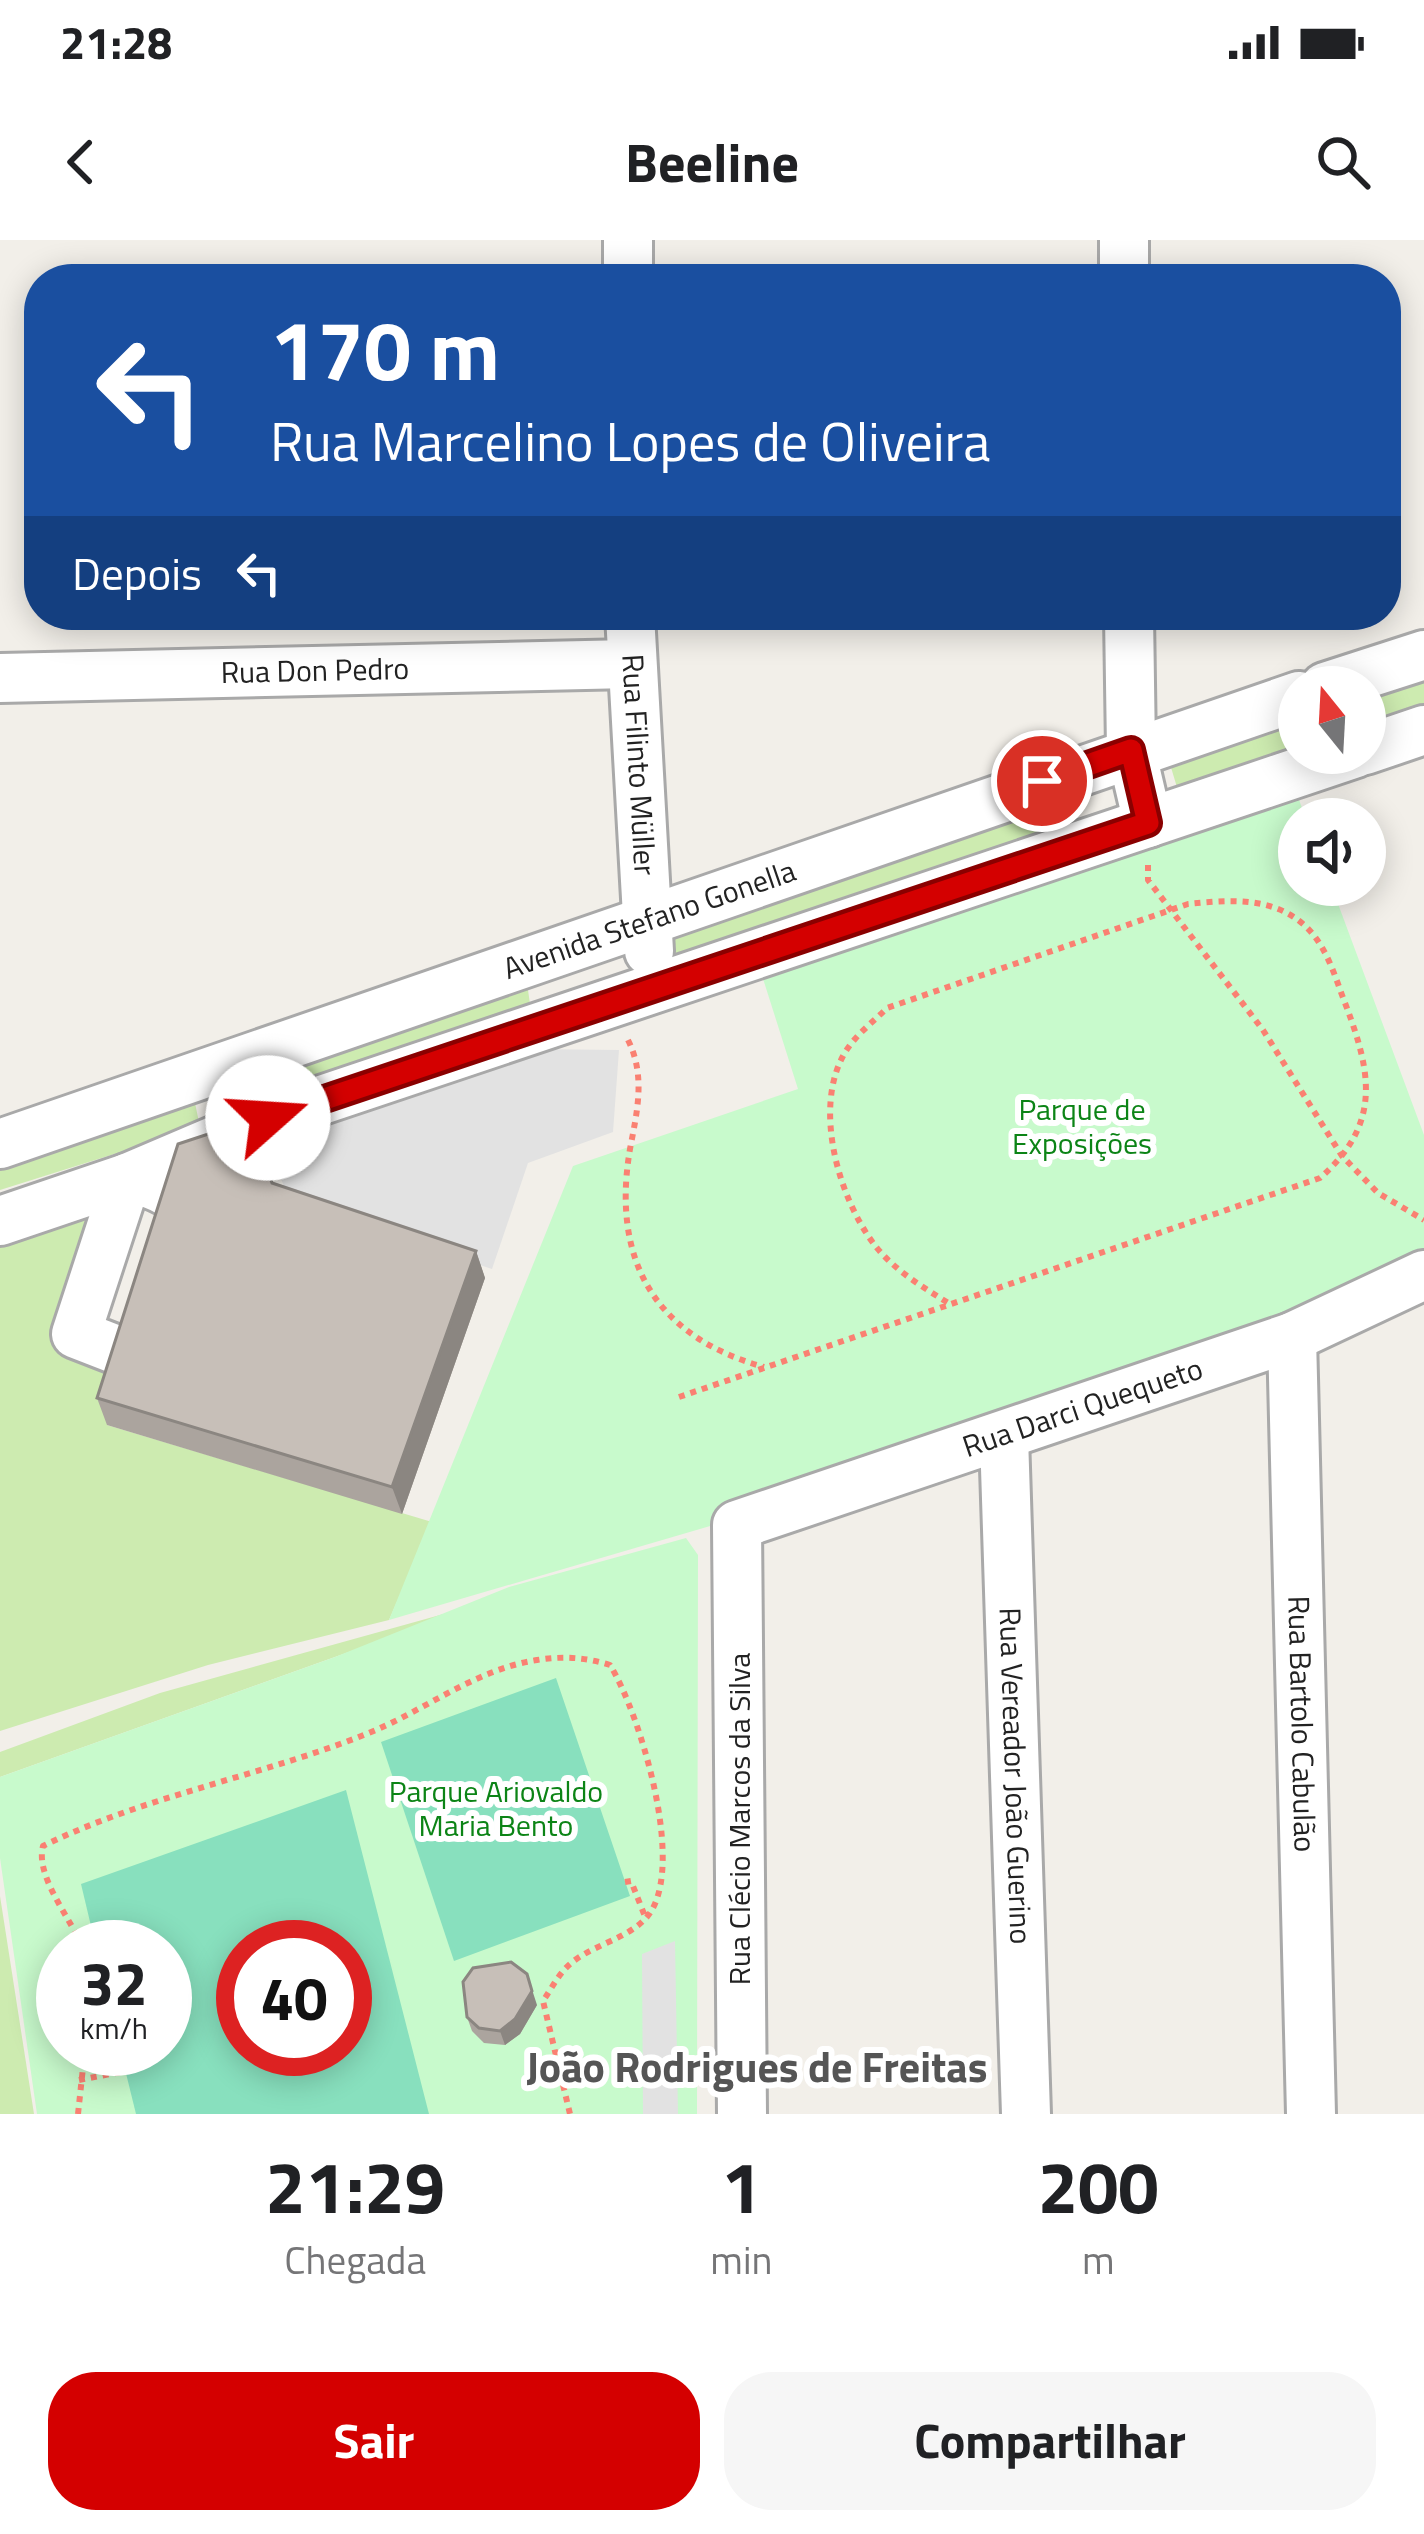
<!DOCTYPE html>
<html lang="pt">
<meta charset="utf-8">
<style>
body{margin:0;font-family:"Titillium Web",sans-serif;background:#f6f6f6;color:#202124;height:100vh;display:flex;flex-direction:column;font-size:45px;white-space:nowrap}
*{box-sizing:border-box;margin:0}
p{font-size:39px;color:#757577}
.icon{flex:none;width:66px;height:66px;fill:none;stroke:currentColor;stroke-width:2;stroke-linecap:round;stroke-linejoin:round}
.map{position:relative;height:1874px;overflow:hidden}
.panel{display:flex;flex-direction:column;background:#fff;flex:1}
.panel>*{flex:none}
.guide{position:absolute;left:24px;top:24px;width:1377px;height:366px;border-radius:48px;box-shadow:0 6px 30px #0003;background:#1a4fa0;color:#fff;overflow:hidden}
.needle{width:78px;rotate:342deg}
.fabs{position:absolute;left:1278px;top:426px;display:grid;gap:24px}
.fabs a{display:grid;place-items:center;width:108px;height:108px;border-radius:50%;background:#fff;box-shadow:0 6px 30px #0003;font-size:60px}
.speed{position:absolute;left:36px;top:1680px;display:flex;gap:24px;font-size:60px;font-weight:700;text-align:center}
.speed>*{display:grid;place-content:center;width:156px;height:156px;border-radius:50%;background:#fff;box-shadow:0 6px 30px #0003;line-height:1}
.speed small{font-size:30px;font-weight:400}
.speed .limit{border:18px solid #d22;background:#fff;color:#111}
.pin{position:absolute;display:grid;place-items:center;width:102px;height:102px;color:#fff;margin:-51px;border:6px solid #fff;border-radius:50%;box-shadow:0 3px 12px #0007}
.me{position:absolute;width:132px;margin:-66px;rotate:71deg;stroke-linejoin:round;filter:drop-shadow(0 0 9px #0008)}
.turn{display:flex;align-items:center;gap:42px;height:252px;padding:0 48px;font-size:54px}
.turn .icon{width:156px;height:156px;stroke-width:2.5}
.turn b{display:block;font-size:84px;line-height:102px}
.then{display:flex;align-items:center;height:114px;padding:0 48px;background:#0003;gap:24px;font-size:45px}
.eta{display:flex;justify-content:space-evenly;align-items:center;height:204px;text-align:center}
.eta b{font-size:72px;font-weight:700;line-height:84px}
.button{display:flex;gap:24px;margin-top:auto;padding:24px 48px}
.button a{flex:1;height:138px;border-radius:48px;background:#d40000;color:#fff;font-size:48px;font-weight:700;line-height:138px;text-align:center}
.button a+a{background:#f6f6f6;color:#202124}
.status{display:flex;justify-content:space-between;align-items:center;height:84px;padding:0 60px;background:#fff;direction:ltr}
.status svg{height:33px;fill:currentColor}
header{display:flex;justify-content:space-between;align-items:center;height:156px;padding:0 48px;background:#fff;font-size:54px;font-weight:700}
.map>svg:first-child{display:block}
</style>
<div class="status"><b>21:28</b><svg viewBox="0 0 49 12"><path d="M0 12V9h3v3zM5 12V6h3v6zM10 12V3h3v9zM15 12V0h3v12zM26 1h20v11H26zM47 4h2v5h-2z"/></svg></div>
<header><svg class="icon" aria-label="back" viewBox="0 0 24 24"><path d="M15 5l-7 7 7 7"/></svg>Beeline<svg class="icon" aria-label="search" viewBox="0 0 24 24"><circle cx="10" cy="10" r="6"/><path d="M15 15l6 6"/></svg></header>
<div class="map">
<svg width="1424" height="1874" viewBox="0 0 1424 1874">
<rect width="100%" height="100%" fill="#f2efe9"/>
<path fill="#cdebb0" d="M 1424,437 L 1424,473 L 1365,492 L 1365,458 Z
M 1299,480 L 1299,513 L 1179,554 L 1170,524 Z
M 1067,556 L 1075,585 L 676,723 L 667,695 Z
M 527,743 L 530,764 L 246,862 L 237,840 Z
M 195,863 L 200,887 L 0,950 L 0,925 Z
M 124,947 L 76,1093 L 130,1115 L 107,1185 L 432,1282 L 389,1380 L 208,1425 L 0,1491 L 0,994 Z
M 494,1360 L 0,1537 L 0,1512 L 160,1453 Z
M 0,1656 L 34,1874 L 0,1874 Z"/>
<path fill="#c8facc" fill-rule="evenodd" d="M 1293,543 L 1306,579 L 1299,579 L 1299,645 L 1331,645 L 1424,895 L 1424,1031 L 922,1224 L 389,1380 L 573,926 L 798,849 L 759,726 Z
M 686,1298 L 698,1315 L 697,1874 L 37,1874 L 0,1618 L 0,1537 L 335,1417 L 509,1347 ZM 63,1707 L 165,1707 L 165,1809 L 63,1809 ZM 243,1707 L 345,1707 L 345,1809 L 243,1809 Z"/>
<path fill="#88e0be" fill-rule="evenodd" d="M 556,1438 L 630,1656 L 454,1721 L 381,1502 Z
M 346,1550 L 429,1874 L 136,1874 L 120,1809 L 165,1809 L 165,1707 L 96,1707 L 81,1644 ZM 243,1707 L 345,1707 L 345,1809 L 243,1809 Z"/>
<path fill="#e2e2e2" d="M 530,809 L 619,810 L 613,892 L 528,923 L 492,1029 L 290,962 L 266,900 Z
M 675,1701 L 678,1874 L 643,1874 L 642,1714 Z"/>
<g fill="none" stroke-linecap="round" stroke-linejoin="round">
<defs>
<g id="minor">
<path d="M 628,0 L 628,39"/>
<path d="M 1124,0 L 1124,39"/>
<path id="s1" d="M 630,375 L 649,711"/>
<path d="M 1129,375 L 1131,510 L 1148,583"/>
<path id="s2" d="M 0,438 L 630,424"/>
<path d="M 1325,447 L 1424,415"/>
<path d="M 1365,510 L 1424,490"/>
<path id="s3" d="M 0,904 L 1299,456"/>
<path d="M 127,938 C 174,946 187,965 211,1004 L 184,1089 L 130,1115 L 76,1094 Z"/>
<path d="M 0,981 L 127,938 L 268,878 L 1356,513"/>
<path id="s4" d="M 1292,1097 L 1311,1874"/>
<path id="s5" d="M 1004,1197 L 1026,1874"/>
<path id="s6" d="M 742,1874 L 737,1285 L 1292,1097 L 1424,1035"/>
</g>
</defs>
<use href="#minor" stroke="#a9a9a9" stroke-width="54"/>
<path stroke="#fa8072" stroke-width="6" stroke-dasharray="6 6" stroke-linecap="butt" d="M 1148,625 L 1148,640 L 1263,790 L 1342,916 L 1378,953 L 1424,980
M 628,800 C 646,836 637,872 630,909 C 611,1020 655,1097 764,1127
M 679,1157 L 1320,938 C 1385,881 1370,828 1342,755 C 1333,730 1324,702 1303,684 C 1271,656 1227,660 1188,664 L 887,768 C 872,783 853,797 843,816 C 813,872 840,962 877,1008 C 897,1032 924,1048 950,1064
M 625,1642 L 631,1641 L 646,1679
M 82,1707 C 71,1678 35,1637 43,1606 C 149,1554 268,1535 376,1490 C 429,1467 478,1429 537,1420 C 562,1416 585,1417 610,1425 C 640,1473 691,1638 643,1681 C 621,1702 584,1707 564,1730 C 556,1739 550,1751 543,1761 L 570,1874
M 79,1840 L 126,1831
M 78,1874 L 85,1809"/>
<use href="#minor" stroke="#fff" stroke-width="48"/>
</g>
<path fill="#aba49e" d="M 273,944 L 476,1011 L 485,1038 L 402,1274 L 107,1185 L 97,1158 Z
M 537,1765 L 520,1794 L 505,1805 L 484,1803 L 472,1791 L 467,1777 Z"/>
<path fill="#8b8681" d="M 476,1011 L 485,1038 L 402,1274 L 392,1247 Z
M 527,1734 L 537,1765 L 520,1794 L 505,1805 L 500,1791 Z"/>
<path fill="#c7bfb8" stroke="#8b8681" stroke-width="3" d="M 251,880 L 272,943 L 476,1011 L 392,1247 L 97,1158 L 178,904 Z
M 511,1722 L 527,1734 L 532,1751 L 515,1779 L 500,1791 L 479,1788 L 467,1777 L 463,1742 L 473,1728 Z"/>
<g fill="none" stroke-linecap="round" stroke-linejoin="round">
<defs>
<path id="route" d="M 268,878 L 1148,583 L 1131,510 L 1042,541"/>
</defs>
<use href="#route" stroke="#8a0000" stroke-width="30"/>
<use href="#route" stroke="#d40000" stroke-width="21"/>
</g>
<g text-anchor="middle" stroke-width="12" stroke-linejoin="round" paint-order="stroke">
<g font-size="30" fill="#222" stroke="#fff">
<text dy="10" stroke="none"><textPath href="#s2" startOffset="315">Rua Don Pedro</textPath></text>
<text dy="10" stroke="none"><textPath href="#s1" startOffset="150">Rua Filinto Müller</textPath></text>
<text dy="10" stroke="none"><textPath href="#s3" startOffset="687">Avenida Stefano Gonella</textPath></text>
<text dy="10" stroke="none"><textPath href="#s6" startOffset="954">Rua Darci Quequeto</textPath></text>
<text dy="10" stroke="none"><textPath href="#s4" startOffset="387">Rua Bartolo Cabulão</textPath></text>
<text dy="10" stroke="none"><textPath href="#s5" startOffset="339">Rua Vereador João Guerino</textPath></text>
<text transform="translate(740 1579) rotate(-90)" y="10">Rua Clécio Marcos da Silva</text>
</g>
<g font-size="30" fill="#0c8416" stroke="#fff">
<text x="1082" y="880">Parque de<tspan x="1082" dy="34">Exposições</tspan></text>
<text x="496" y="1562">Parque Ariovaldo<tspan x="496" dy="34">Maria Bento</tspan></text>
</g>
<g font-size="42" font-weight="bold" fill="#555" stroke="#fff">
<text x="757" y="1842">João Rodrigues de Freitas</text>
</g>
</g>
</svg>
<div class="fabs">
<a><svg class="needle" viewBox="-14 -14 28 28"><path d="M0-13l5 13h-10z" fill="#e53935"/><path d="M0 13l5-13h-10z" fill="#757577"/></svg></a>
<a><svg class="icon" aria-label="sound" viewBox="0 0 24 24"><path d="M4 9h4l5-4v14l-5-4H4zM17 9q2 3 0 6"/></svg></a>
</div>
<div class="speed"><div>32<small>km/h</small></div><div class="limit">40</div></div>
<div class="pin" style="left:1042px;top:541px;background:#d93025"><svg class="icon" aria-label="arrive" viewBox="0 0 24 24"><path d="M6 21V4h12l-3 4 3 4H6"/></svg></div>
<svg class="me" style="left:268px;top:878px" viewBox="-20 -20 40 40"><circle r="19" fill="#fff"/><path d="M0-13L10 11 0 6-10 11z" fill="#d40000"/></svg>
<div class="guide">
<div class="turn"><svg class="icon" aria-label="left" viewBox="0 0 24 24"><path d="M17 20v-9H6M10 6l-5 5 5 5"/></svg><div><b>170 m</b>Rua Marcelino Lopes de Oliveira</div></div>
<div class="then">Depois<svg class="icon" aria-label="left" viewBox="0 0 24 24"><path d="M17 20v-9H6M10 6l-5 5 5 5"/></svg></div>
</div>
</div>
<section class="panel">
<div class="eta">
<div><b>21:29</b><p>Chegada</p></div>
<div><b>1</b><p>min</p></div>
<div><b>200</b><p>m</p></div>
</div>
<div class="button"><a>Sair</a><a>Compartilhar</a></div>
</section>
